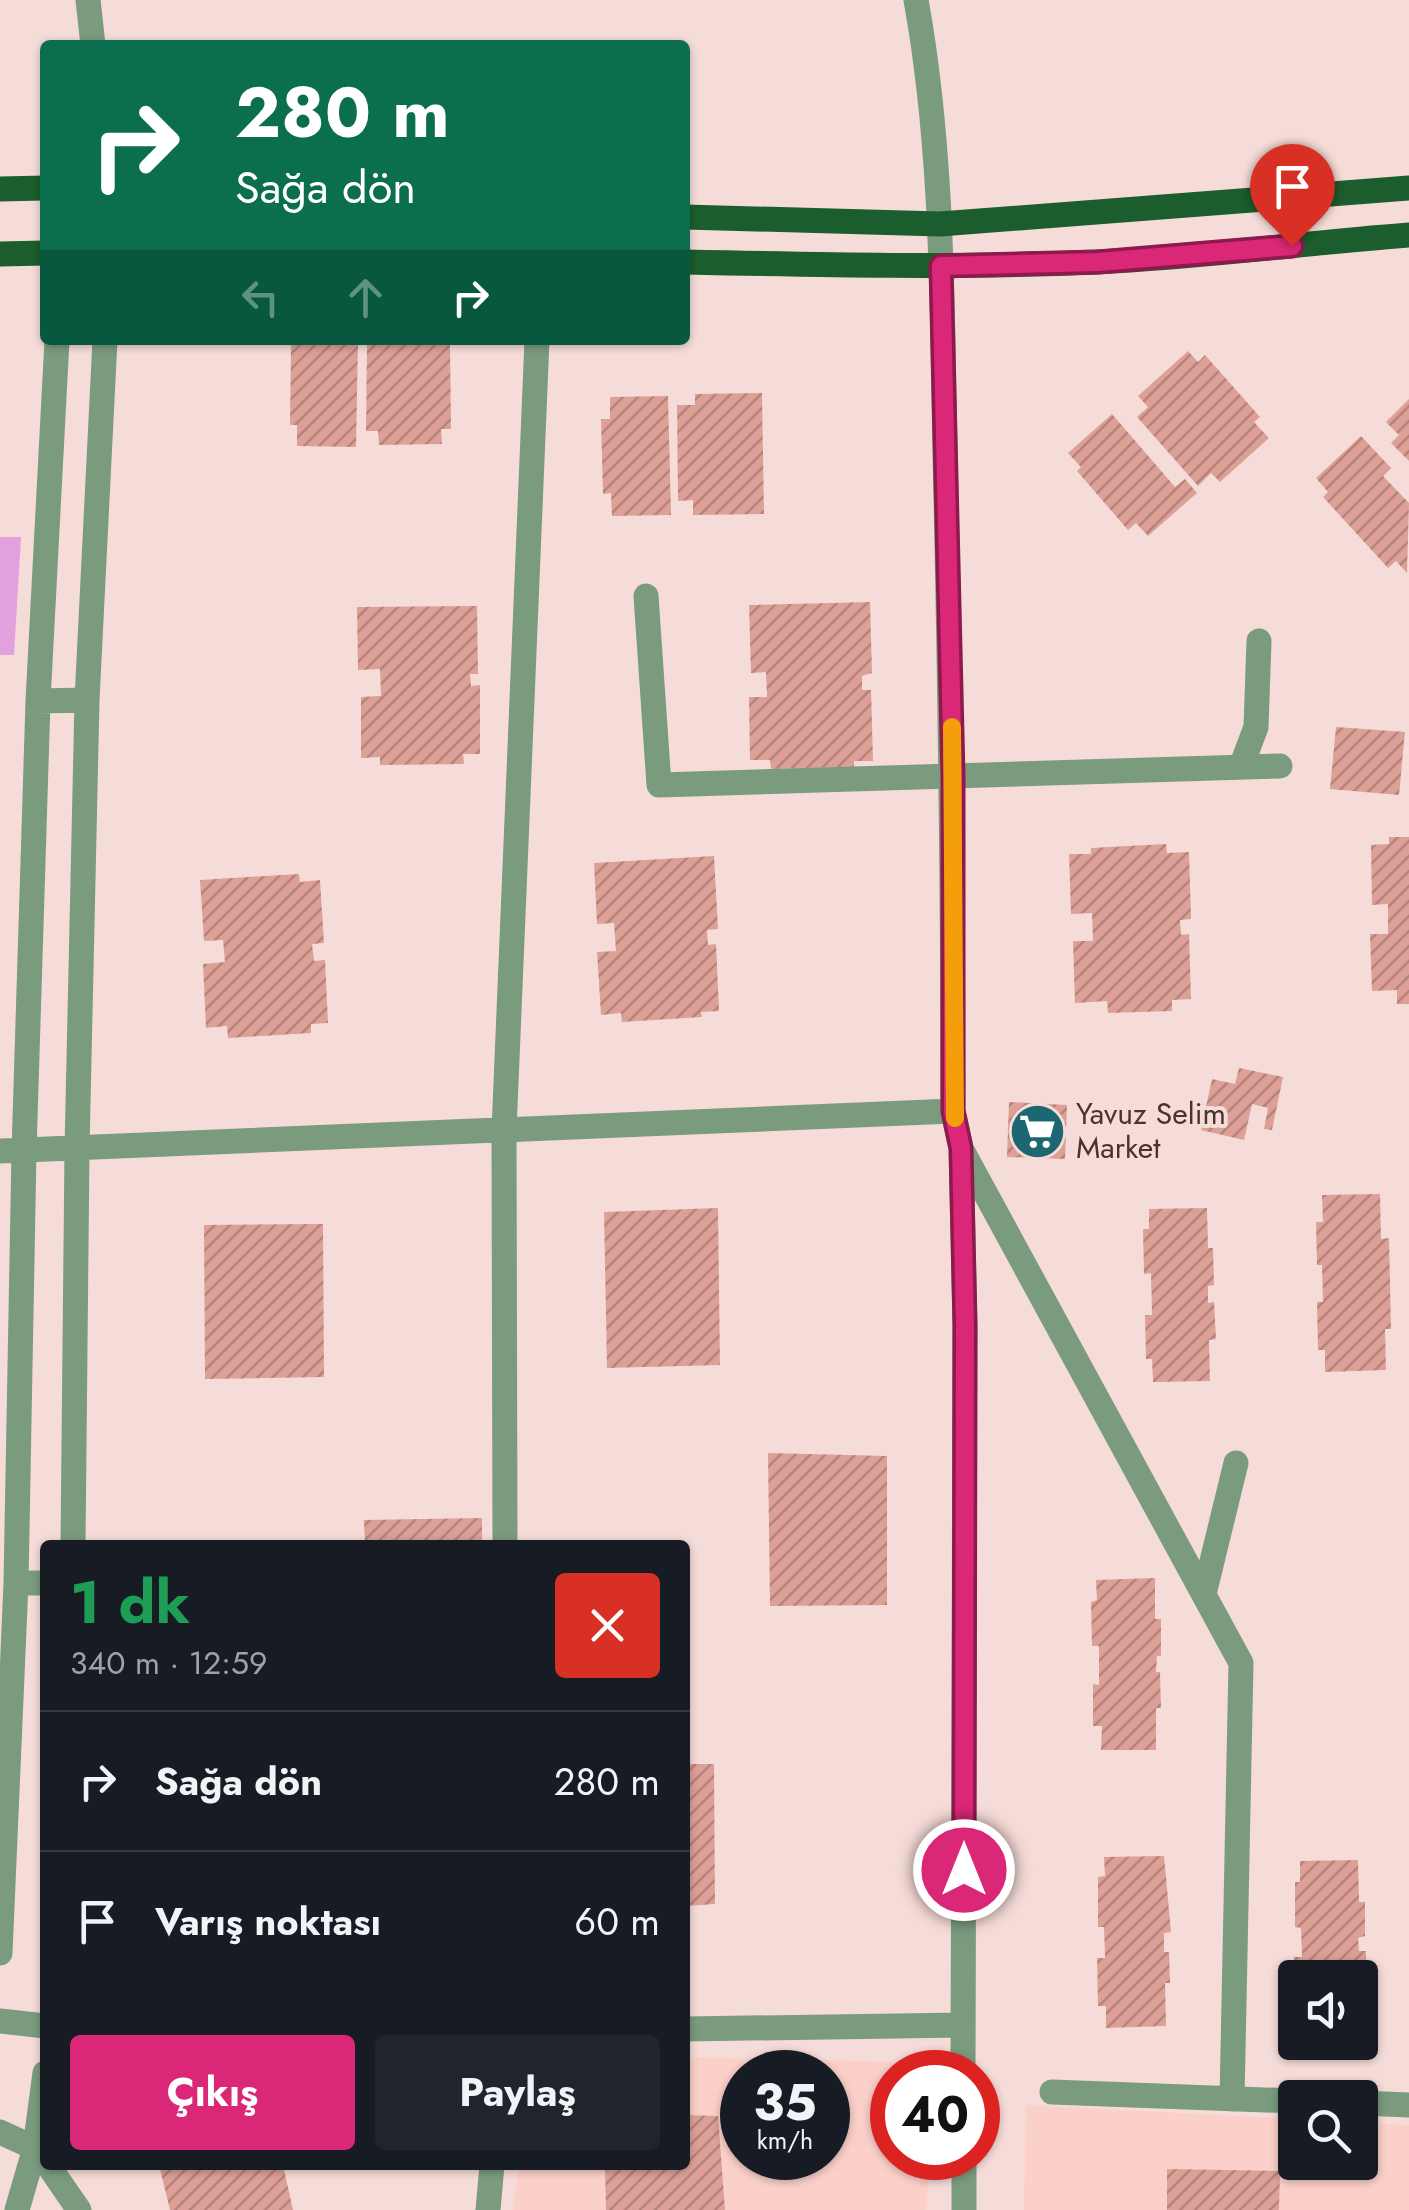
<!DOCTYPE html>
<html lang="tr">
<meta charset="utf-8">
<style>
body{margin:0;font-family:Jost,sans-serif;background:#20242c;color:#f1f3f6;height:100vh;display:flex;flex-direction:column;font-size:38px;white-space:nowrap}
*{box-sizing:border-box;margin:0}
p{font-size:32px;color:#9ea1a6}
.icon{flex:none;width:55px;height:55px;fill:none;stroke:currentColor;stroke-width:2;stroke-linecap:round;stroke-linejoin:round}
.map{position:relative;flex:1;overflow:hidden}
.details{position:absolute;left:40px;top:1540px;width:650px;height:630px;display:flex;flex-direction:column;background:#171b24;border-radius:10px;box-shadow:0 2px 8px #0004}
.details>*{flex:none}
.hud{position:absolute;left:40px;top:40px;width:650px;height:305px;border-radius:10px;box-shadow:0 2px 8px #0004;background:#0b6e4f;color:#fff;overflow:hidden}
.tools{position:absolute;left:1278px;top:1960px;display:grid;gap:20px}
.tools a{display:grid;place-items:center;width:100px;height:100px;border-radius:10px;background:#171b24;box-shadow:0 2px 8px #0004;font-size:50px}
.speed{position:absolute;left:720px;top:2050px;display:flex;gap:20px;font-size:50px;font-weight:700;text-align:center}
.speed>*{display:grid;place-content:center;width:130px;height:130px;border-radius:50%;background:#171b24;box-shadow:0 2px 8px #0004;line-height:1}
.speed small{font-size:25px;font-weight:400}
.speed .limit{border:15px solid #d22;background:#fff;color:#111}
.pin{position:absolute;display:grid;place-items:center;width:85px;height:85px;color:#fff;margin:-102px -42px;border-radius:50% 50% 50% 0;rotate:-45deg;box-shadow:0 0 10px #0007}
.pin .icon{rotate:45deg}
.me{position:absolute;width:110px;margin:-55px;rotate:0deg;stroke-linejoin:round;filter:drop-shadow(0 0 8px #0008)}
.turn{display:flex;align-items:center;gap:35px;height:210px;padding:0 30px;font-size:45px}
.turn .icon{width:130px;height:130px;stroke-width:2.5}
.turn b{display:block;font-size:70px;line-height:85px}
.lanes{display:flex;align-items:center;height:95px;padding:0 30px;background:#0003;justify-content:center;gap:50px;direction:ltr}
.lanes .off{opacity:.35}
.round{display:grid;place-items:center;flex:none;width:105px;height:105px;border-radius:10px;background:#20242c}
.headline{display:flex;align-items:center;justify-content:space-between;height:170px;padding:0 30px}
h1{font-size:60px;font-weight:700;line-height:75px;color:#1e9e55}
.cta{display:flex;gap:20px;margin-top:auto;padding:20px 30px}
.cta a{flex:1;height:115px;border-radius:10px;background:#db2777;color:#fff;font-size:40px;font-weight:700;line-height:115px;text-align:center}
.cta a+a{background:#20242c;color:#f1f3f6}
ul{padding:0;list-style:none}
li{display:flex;align-items:center;gap:30px;height:140px;padding:0 30px;border-top:2px solid #363941}
li div{flex:1}
li b{display:block;font-size:38px}
li em{font-style:normal}
.map>svg:first-child{display:block}
</style>
<div class="map">
<svg width="1409" height="2210" viewBox="0 0 1409 2210">
<defs>
<pattern id="building-hatch" width="6" height="6" patternUnits="userSpaceOnUse" patternTransform="scale(2.5)"><rect width="6" height="6" fill="#dda097"/><path d="M-1 1l2-2M0 6l6-6M5 7l2-2" fill="none" stroke="#b5837c"/></pattern>
</defs>
<rect width="100%" height="100%" fill="#f6dcd8"/>
<path fill="#fbd0c9" fill-rule="evenodd" d="M 685,2057 L 938,2063 L 937,2072 L 892,2072 L 892,2158 L 931,2158 L 926,2210 L 513,2210 L 519,2165 L 685,2165 ZM 742,2072 L 828,2072 L 828,2158 L 742,2158 Z
M 1026,2105 L 1295,2119 L 1295,2162 L 1360,2162 L 1360,2123 L 1409,2125 L 1409,2210 L 1024,2210 Z"/>
<path fill="#e2a0df" d="M 0,537 L 21,537 L 14,655 L 0,655 Z"/>
<path fill="url(#building-hatch)" d="M 299,340 L 358,340 L 356,447 L 297,446 L 297,425 L 290,425 L 291,344 L 299,344 Z
M 367,340 L 444,340 L 444,345 L 450,345 L 451,429 L 441,429 L 442,444 L 379,445 L 378,431 L 366,431 Z
M 1188,351 L 1198,362 L 1205,355 L 1260,417 L 1254,422 L 1269,438 L 1220,482 L 1211,473 L 1198,486 L 1137,417 L 1148,407 L 1138,396 Z
M 762,393 L 764,514 L 693,515 L 693,500 L 678,501 L 677,405 L 695,405 L 695,394 Z
M 668,396 L 671,515 L 612,516 L 611,493 L 603,494 L 601,419 L 610,419 L 610,397 Z
M 1409,399 L 1409,461 L 1391,443 L 1399,435 L 1386,422 Z
M 1112,414 L 1175,487 L 1185,479 L 1197,493 L 1148,536 L 1136,523 L 1128,530 L 1077,471 L 1081,467 L 1068,453 Z
M 1361,436 L 1391,468 L 1383,476 L 1409,503 L 1407,573 L 1396,561 L 1388,568 L 1323,497 L 1328,492 L 1316,478 Z
M 870,602 L 872,673 L 862,676 L 862,690 L 871,690 L 873,761 L 854,761 L 854,767 L 771,769 L 770,760 L 750,760 L 749,697 L 767,697 L 766,672 L 751,673 L 749,605 Z
M 477,606 L 478,674 L 470,674 L 471,686 L 480,685 L 480,754 L 463,754 L 464,764 L 380,765 L 380,757 L 361,758 L 361,697 L 381,696 L 380,669 L 358,670 L 357,607 Z
M 1336,727 L 1405,732 L 1399,795 L 1330,789 Z
M 1389,837 L 1409,837 L 1409,1004 L 1397,1004 L 1397,990 L 1372,991 L 1370,934 L 1388,934 L 1388,904 L 1372,905 L 1371,845 L 1389,844 Z
M 1166,844 L 1167,853 L 1189,852 L 1191,919 L 1180,920 L 1181,935 L 1189,934 L 1191,999 L 1172,1000 L 1172,1011 L 1108,1013 L 1107,1001 L 1075,1003 L 1073,941 L 1093,941 L 1092,913 L 1071,914 L 1069,854 L 1091,854 L 1091,848 Z
M 714,856 L 718,929 L 707,930 L 708,945 L 716,944 L 719,1011 L 701,1012 L 702,1017 L 622,1022 L 621,1013 L 601,1015 L 597,952 L 616,951 L 614,923 L 597,924 L 594,863 Z
M 299,874 L 300,882 L 320,880 L 324,943 L 312,944 L 314,961 L 325,960 L 328,1023 L 311,1024 L 311,1033 L 228,1038 L 227,1026 L 206,1028 L 203,964 L 225,962 L 223,940 L 204,941 L 200,880 Z
M 1239,1068 L 1283,1077 L 1272,1130 L 1264,1129 L 1268,1108 L 1252,1104 L 1244,1140 L 1201,1130 L 1212,1079 L 1235,1084 Z
M 1009,1102 L 1067,1105 L 1065,1159 L 1007,1157 Z
M 1380,1194 L 1381,1239 L 1389,1238 L 1391,1329 L 1385,1329 L 1386,1370 L 1325,1372 L 1325,1350 L 1318,1350 L 1317,1302 L 1323,1302 L 1322,1265 L 1317,1265 L 1316,1222 L 1323,1222 L 1322,1195 Z
M 718,1208 L 720,1365 L 607,1368 L 604,1212 Z
M 1207,1208 L 1208,1248 L 1213,1248 L 1214,1285 L 1208,1286 L 1208,1303 L 1214,1302 L 1216,1339 L 1209,1340 L 1210,1381 L 1153,1382 L 1152,1359 L 1146,1359 L 1145,1315 L 1152,1315 L 1151,1273 L 1144,1274 L 1143,1229 L 1149,1229 L 1149,1209 Z
M 323,1224 L 324,1377 L 205,1379 L 204,1225 Z
M 768,1453 L 887,1456 L 887,1605 L 770,1606 Z
M 482,1518 L 482,1545 L 365,1545 L 364,1520 Z
M 1155,1578 L 1155,1619 L 1161,1619 L 1161,1656 L 1157,1656 L 1156,1672 L 1160,1672 L 1161,1708 L 1156,1708 L 1156,1750 L 1101,1750 L 1102,1726 L 1093,1726 L 1093,1684 L 1099,1685 L 1099,1646 L 1092,1646 L 1091,1602 L 1097,1600 L 1096,1580 Z
M 685,1764 L 714,1764 L 715,1904 L 685,1906 Z
M 1164,1856 L 1171,1932 L 1164,1933 L 1164,1952 L 1169,1952 L 1170,1983 L 1165,1983 L 1166,2026 L 1106,2028 L 1106,2006 L 1098,2006 L 1097,1958 L 1105,1958 L 1104,1927 L 1098,1927 L 1098,1877 L 1105,1876 L 1104,1857 Z
M 1358,1860 L 1359,1902 L 1365,1902 L 1365,1936 L 1358,1938 L 1359,1951 L 1366,1951 L 1367,1990 L 1360,1989 L 1360,1978 L 1294,1978 L 1294,1957 L 1302,1957 L 1301,1928 L 1295,1927 L 1295,1882 L 1300,1882 L 1300,1861 Z
M 685,2115 L 718,2116 L 725,2210 L 606,2210 L 605,2165 L 685,2165 Z
M 159,2165 L 283,2165 L 293,2210 L 170,2210 Z
M 1167,2169 L 1280,2171 L 1279,2210 L 1167,2210 Z"/>
<g fill="none" stroke-linecap="round" stroke-linejoin="round">
<path stroke="#7a9b7e" stroke-width="25" d="M 88,0 L 93,45
M 916,0 C 943,149 942,302 945,452 C 950,672 953,891 953,1111 L 961,1148 L 965,1325 L 963,2072
M 646,596 L 659,785 L 1280,766
M 38,701 L 87,700
M 1241,767 L 1256,727 L 1259,641
M 0,1151 L 953,1111
M 964,1154 L 1241,1663 L 1232,2099
M 73,1545 L 77,1149 L 87,700 L 105,340
M 505,1545 L 504,1131 L 537,340
M 16,1583 L 45,1583
M 1204,1594 L 1236,1463
M 0,1953 L 16,1583 L 24,1151 L 38,701 L 57,340
M 0,2021 L 45,2026
M 685,2029 L 963,2025
M 1052,2092 L 1295,2101
M 1360,2103 L 1409,2105
M 0,2132 L 35,2148 L 45,2161
M 964,2158 L 964,2210
M 48,2165 L 79,2210
M 17,2210 L 35,2148 L 45,2073
M 488,2210 L 492,2165"/>
<path stroke="#1b5d2c" stroke-width="25" d="M 0,189 L 45,188
M 685,217 L 940,224 L 1409,188
M 0,254 L 45,253
M 685,262 C 822,265 960,268 1097,262 C 1202,257 1305,243 1409,235"/>
</g>
<g fill="none" stroke-linecap="round" stroke-linejoin="round">
<defs>
<path id="route" d="M 964,1870 L 965,1325 L 961,1148 L 953,1111 L 953,777 L 941,266 L 1098,262 L 1292,246"/>
</defs>
<use href="#route" stroke="#8e194d" stroke-width="25"/>
<use href="#route" stroke="#db2777" stroke-width="18"/>
<path stroke="#f59e0b" stroke-width="18" d="M 952,727 L 955,1118"/>
</g>
<defs>
<symbol id="supermarket-disc" viewBox="-11 -11 22 22"><circle r="9.5" fill="#1c6771" stroke="#f6dcd8"/><path d="M-6-5.5h2.5l.6 2H6L4.5 2H-2.5L-4.4-4H-6ZM-1.5 3.2a1.3 1.3 0 1 0 .1 0ZM3 3.2a1.3 1.3 0 1 0 .1 0Z" fill="#fff"/></symbol>
</defs>
<g fill-rule="evenodd">
<use href="#supermarket-disc" x="1006" y="1100" width="63" height="63"/>
</g>
<g text-anchor="middle" stroke-width="8" stroke-linejoin="round" paint-order="stroke">
<g font-size="30" fill="#4a322e" stroke="#f6dcd8" text-anchor="start">
<text x="1076" y="1124">Yavuz Selim<tspan x="1076" dy="34">Market</tspan></text>
</g>
</g>
</svg>
<div class="tools">
<a><svg class="icon" aria-label="sound" viewBox="0 0 24 24"><path d="M4 9h4l5-4v14l-5-4H4zM17 9q2 3 0 6"/></svg></a>
<a><svg class="icon" aria-label="search" viewBox="0 0 24 24"><circle cx="10" cy="10" r="6"/><path d="M15 15l6 6"/></svg></a>
</div>
<div class="speed"><div>35<small>km/h</small></div><div class="limit">40</div></div>
<div class="pin" style="left:1292px;top:246px;background:#d93025"><svg class="icon" aria-label="arrive" viewBox="0 0 24 24"><path d="M6 21V4h12l-3 4 3 4H6"/></svg></div>
<svg class="me" style="left:964px;top:1870px" viewBox="-20 -20 40 40"><circle r="17" fill="#db2777" stroke="#fff" stroke-width="3"/><path d="M0-11L8 9 0 5-8 9z" fill="#fff"/></svg>
<div class="hud">
<div class="turn"><svg class="icon" aria-label="right" viewBox="0 0 24 24"><path d="M7 20v-9h11M14 6l5 5-5 5"/></svg><div><b>280 m</b>Sağa dön</div></div>
<div class="lanes"><svg class="icon off" aria-label="left" viewBox="0 0 24 24"><path d="M17 20v-9H6M10 6l-5 5 5 5"/></svg><svg class="icon off" aria-label="ahead" viewBox="0 0 24 24"><path d="M12 20V5M6 11l6-6 6 6"/></svg><svg class="icon" aria-label="right" viewBox="0 0 24 24"><path d="M7 20v-9h11M14 6l5 5-5 5"/></svg></div>
</div>
<section class="details">
<div class="headline"><div><h1>1 dk</h1><p>340 m · 12:59</p></div><a class="round" style="background:#d93025;color:#fff"><svg class="icon" aria-label="close" viewBox="0 0 24 24"><path d="M6 6l12 12M18 6L6 18"/></svg></a></div>
<ul>
<li><svg class="icon" aria-label="right" viewBox="0 0 24 24"><path d="M7 20v-9h11M14 6l5 5-5 5"/></svg><div><b>Sağa dön</b></div><em>280 m</em></li>
<li><svg class="icon" aria-label="arrive" viewBox="0 0 24 24"><path d="M6 21V4h12l-3 4 3 4H6"/></svg><div><b>Varış noktası</b></div><em>60 m</em></li>
</ul>
<div class="cta"><a>Çıkış</a><a>Paylaş</a></div>
</section>
</div>
